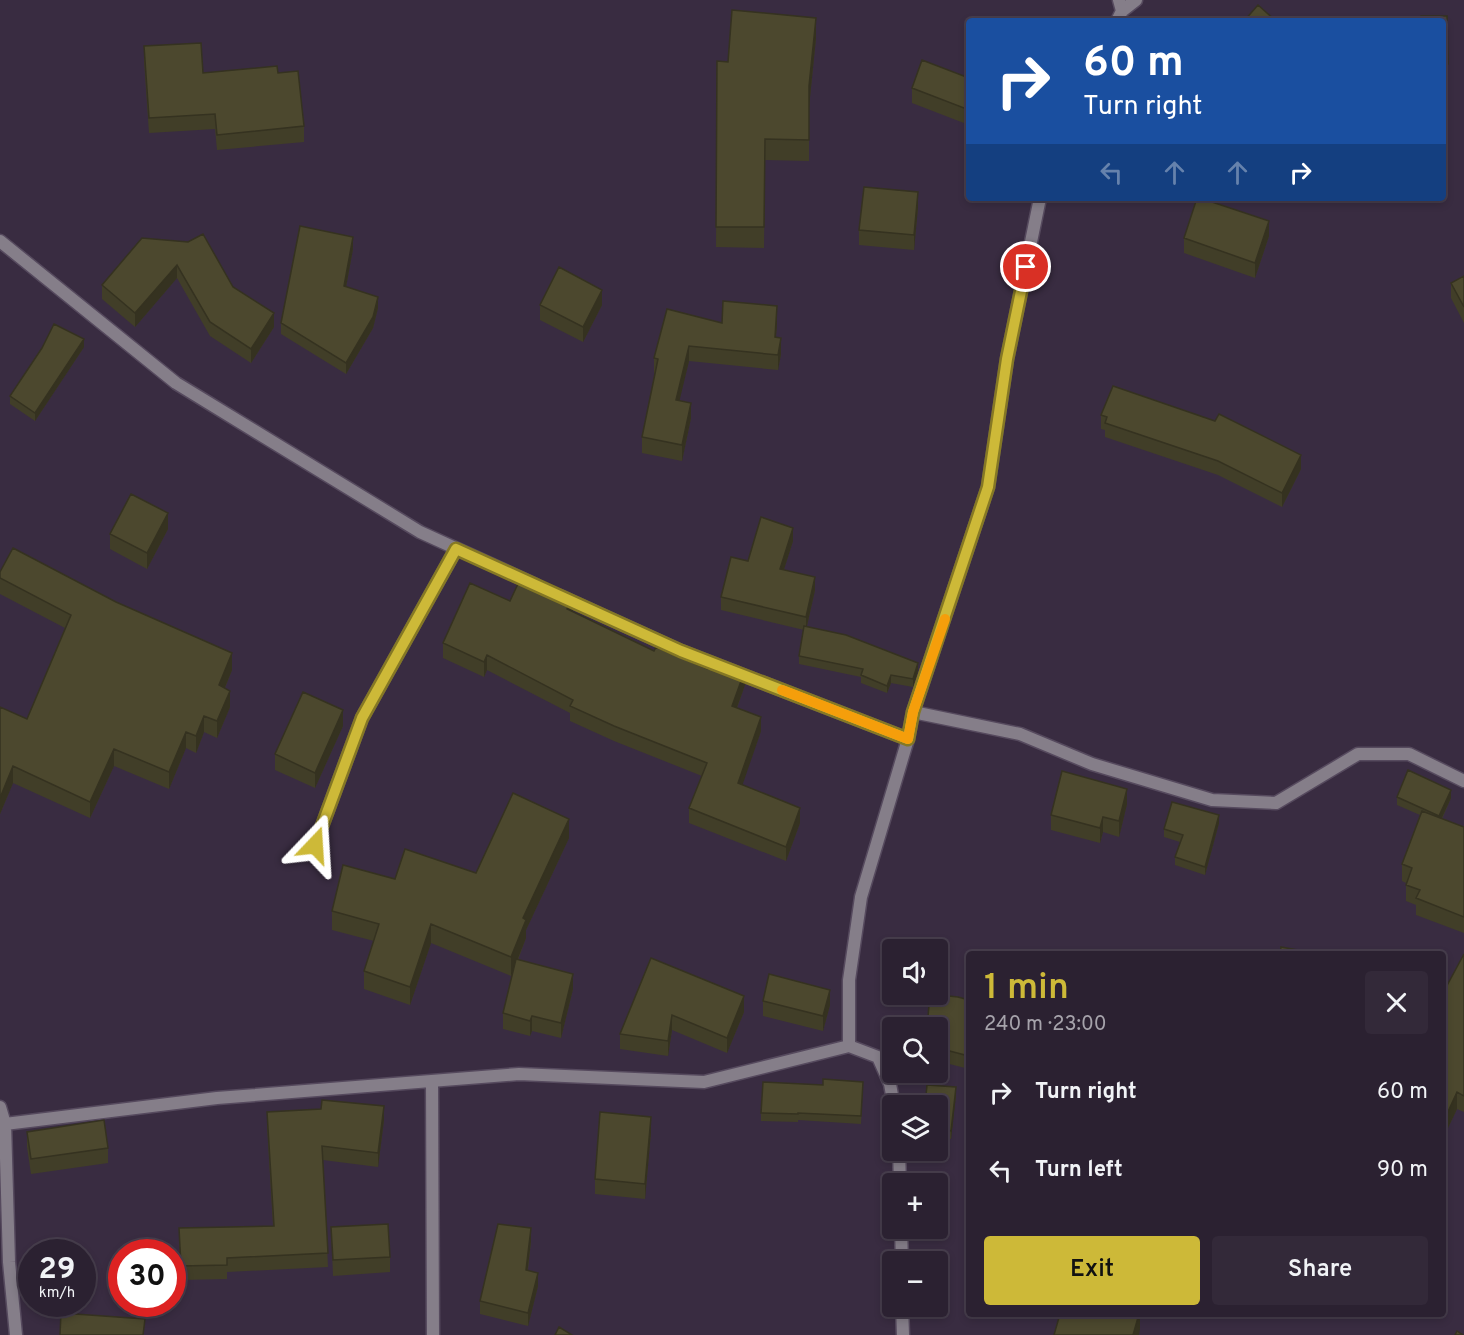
<!DOCTYPE html>
<meta charset="utf-8">
<style>
body{margin:0;font-family:Overpass,sans-serif;background:#332939;color:#f1f3f6;height:100vh;display:flex;flex-direction:column;font-size:22px;white-space:nowrap}
*{box-sizing:border-box;margin:0}
p{font-size:20px;color:#a6a3ab}
.icon{flex:none;width:33px;height:33px;fill:none;stroke:currentColor;stroke-width:2;stroke-linecap:round;stroke-linejoin:round}
.map{position:relative;flex:1;overflow:hidden}
.details{position:absolute;left:966px;top:951px;width:480px;height:366px;display:flex;flex-direction:column;background:#2b2131;border-radius:6px;box-shadow:0 3px 9px #0003,0 0 0 2px #473e4d}
.details>*{flex:none}
.top-card{position:absolute;left:966px;top:18px;width:480px;height:183px;border-radius:6px;box-shadow:0 3px 9px #0003,0 0 0 2px #473e4d;background:#1a4fa0;color:#fff;overflow:hidden}
.buttons{position:absolute;left:882px;top:939px;display:grid;gap:12px}
.buttons a{display:grid;place-items:center;width:66px;height:66px;border-radius:6px;background:#2b2131;box-shadow:0 3px 9px #0003,0 0 0 2px #473e4d;font-size:30px}
.speed{position:absolute;left:18px;top:1239px;display:flex;gap:12px;font-size:30px;font-weight:700;text-align:center}
.speed>*{display:grid;place-content:center;width:78px;height:78px;border-radius:50%;background:#2b2131;box-shadow:0 3px 9px #0003,0 0 0 2px #473e4d;line-height:1}
.speed small{font-size:15px;font-weight:400}
.speed .limit{border:9px solid #d22;background:#fff;color:#111}
.pin{position:absolute;display:grid;place-items:center;width:51px;height:51px;color:#fff;margin:-26px;border:3px solid #fff;border-radius:50%;box-shadow:0 2px 6px #0007}
.me{position:absolute;width:66px;margin:-33px;rotate:20deg;stroke-linejoin:round;filter:drop-shadow(0 0 4px #0008)}
.turn{display:flex;align-items:center;gap:21px;height:126px;padding:0 18px;font-size:27px}
.turn .icon{width:78px;height:78px;stroke-width:2.5}
.turn b{display:block;font-size:42px;line-height:51px}
.lanes{display:flex;align-items:center;height:57px;padding:0 18px;background:#0003;justify-content:center;gap:30px;direction:ltr}
.lanes .off{opacity:.35}
.round{display:grid;place-items:center;flex:none;width:63px;height:63px;border-radius:6px;background:#332939}
.overview{display:flex;align-items:center;justify-content:space-between;height:102px;padding:0 18px}
h1{font-size:36px;font-weight:600;line-height:45px;color:#cdb938}
.button{display:flex;gap:12px;margin-top:auto;padding:12px 18px}
.button a{flex:1;height:69px;border-radius:6px;background:#cdb938;color:#111;font-size:24px;font-weight:600;line-height:69px;text-align:center}
.button a+a{background:#332939;color:#f1f3f6}
ul{padding:0;list-style:none}
li{display:flex;align-items:center;gap:18px;height:78px;padding:0 18px}
li div{flex:1}
li b{display:block;font-size:22px}
li em{font-style:normal}
.map>svg:first-child{display:block}
</style>
<div class="map">
<svg width="1464" height="1335" viewBox="0 0 1464 1335">
<rect width="100%" height="100%" fill="#392c41"/>
<g fill="none" stroke-linecap="round" stroke-linejoin="round">
<defs>
<path id="minor" d="M 1122,11 L 1136,0
M 1117,21 L 1122,11 L 1119,0
M 0,241 L 176,383 L 420,532 L 536,585
M 560,596 L 681,651 L 908,739
M 913,712 L 1020,734 L 1092,764 L 1212,800 L 1276,803 L 1358,754 L 1409,754 L 1464,781
M 315,845 L 362,718 L 456,549
M 432,1081 L 433,1335
M 894,1106 L 890,1084 L 878,1057 L 849,1046 L 849,980 L 861,897 L 908,739 L 913,712 L 988,487 L 1007,359 L 1040,198
M 0,1107 L 5,1124 L 9,1262 L 16,1335
M 0,1127 L 5,1124 L 217,1098 L 519,1074 L 704,1082 L 849,1046
M 899,1150 L 900,1184
M 901,1228 L 902,1262
M 902,1306 L 903,1335"/>
</defs>
<use href="#minor" stroke="#564a5e" stroke-width="15"/>
<use href="#minor" stroke="#857e89" stroke-width="12"/>
</g>
<path fill="#413e28" d="M 1447,16 L 1448,72 L 1443,72 L 1443,21 Z
M 816,38 L 809,107 L 809,161 L 765,160 L 764,248 L 716,247 L 717,61 L 728,62 Z
M 144,46 L 203,73 L 278,73 L 304,126 L 304,142 L 217,150 L 215,129 L 149,133 L 144,61 Z
M 969,78 L 969,125 L 912,103 L 912,88 Z
M 918,207 L 914,250 L 859,245 L 859,230 Z
M 1269,236 L 1255,278 L 1184,253 L 1184,238 Z
M 142,238 L 233,287 L 274,327 L 251,363 L 210,336 L 177,278 L 135,327 L 102,299 L 102,285 Z
M 353,249 L 346,287 L 378,308 L 373,328 L 346,374 L 281,334 L 281,323 Z
M 1464,276 L 1464,323 L 1451,298 L 1451,283 Z
M 540,305 L 602,305 L 583,342 L 540,320 Z
M 777,321 L 776,337 L 781,354 L 778,370 L 689,361 L 679,401 L 691,418 L 682,461 L 642,453 L 642,437 L 655,373 L 654,373 L 654,358 L 722,323 Z
M 84,347 L 35,421 L 10,404 L 10,396 Z
M 1101,415 L 1301,469 L 1282,507 L 1218,475 L 1105,437 L 1105,430 L 1101,429 Z
M 168,529 L 147,569 L 110,549 L 110,534 Z
M 793,541 L 784,569 L 815,590 L 807,626 L 918,671 L 913,687 L 891,683 L 887,693 L 861,683 L 861,677 L 799,664 L 799,656 L 804,630 L 721,610 L 721,597 L 748,561 Z
M 0,572 L 232,670 L 225,688 L 230,707 L 217,738 L 204,732 L 196,753 L 186,748 L 169,789 L 114,766 L 90,818 L 13,783 L 0,814 L 0,707 L 27,719 L 65,628 L 0,594 Z
M 510,601 L 573,611 L 573,612 L 654,651 L 745,685 L 737,708 L 761,731 L 742,785 L 800,823 L 786,861 L 689,823 L 689,808 L 702,776 L 614,741 L 570,721 L 570,713 L 487,670 L 484,677 L 443,658 L 443,643 Z
M 343,726 L 315,788 L 275,770 L 275,754 Z
M 1397,797 L 1451,798 L 1442,819 L 1464,827 L 1464,933 L 1416,915 L 1416,905 L 1406,901 L 1406,883 L 1402,881 L 1402,864 L 1420,815 L 1397,805 Z
M 1127,804 L 1119,837 L 1103,832 L 1100,843 L 1051,830 L 1051,815 Z
M 1219,823 L 1205,875 L 1175,865 L 1175,857 L 1180,842 L 1164,837 L 1164,829 Z
M 569,838 L 526,930 L 526,938 L 518,960 L 573,989 L 561,1038 L 532,1031 L 530,1036 L 503,1029 L 503,1013 L 514,968 L 511,976 L 431,943 L 410,1005 L 364,989 L 364,971 L 374,941 L 332,930 L 332,911 L 395,879 L 476,873 Z
M 1464,954 L 1464,1112 L 1457,1109 L 1446,1132 L 1443,1131 L 1443,993 Z
M 651,958 L 744,1012 L 727,1053 L 672,1030 L 668,1056 L 620,1049 L 620,1034 Z
M 969,1000 L 965,1068 L 938,1061 L 938,1028 Z
M 763,1001 L 830,1005 L 823,1031 L 763,1016 Z
M 863,1082 L 861,1124 L 798,1120 L 798,1122 L 761,1121 L 761,1113 L 823,1085 Z
M 956,1095 L 951,1139 L 938,1137 L 938,1106 Z
M 267,1112 L 384,1120 L 378,1167 L 323,1160 L 328,1267 L 227,1272 L 227,1279 L 181,1280 L 179,1228 L 273,1226 L 267,1126 Z
M 27,1132 L 108,1148 L 108,1163 L 31,1174 L 27,1147 Z
M 651,1132 L 645,1199 L 595,1194 L 595,1179 Z
M 969,1201 L 969,1237 L 965,1236 L 965,1221 Z
M 331,1227 L 390,1257 L 390,1272 L 333,1276 Z
M 531,1241 L 528,1270 L 538,1286 L 528,1326 L 480,1314 L 480,1301 Z"/>
<path fill="#353220" d="M 816,18 L 816,38 L 809,107 L 809,161 L 809,86 Z
M 918,192 L 918,207 L 914,250 L 914,235 Z
M 1269,221 L 1269,236 L 1255,278 L 1255,263 Z
M 353,237 L 353,249 L 344,298 L 344,286 Z
M 177,265 L 177,278 L 135,327 L 135,313 Z
M 602,290 L 602,305 L 583,342 L 583,327 Z
M 378,297 L 378,308 L 373,328 L 346,374 L 346,363 Z
M 777,306 L 777,321 L 775,352 L 775,337 Z
M 274,313 L 274,327 L 251,363 L 251,349 Z
M 781,338 L 781,354 L 778,370 L 778,355 Z
M 84,339 L 84,347 L 35,421 L 35,413 Z
M 689,346 L 689,361 L 676,415 L 676,400 Z
M 691,403 L 691,418 L 682,461 L 682,445 Z
M 1301,455 L 1301,469 L 1282,507 L 1282,493 Z
M 168,513 L 168,529 L 147,569 L 147,553 Z
M 793,528 L 793,541 L 780,582 L 780,569 Z
M 815,577 L 815,590 L 806,630 L 806,617 Z
M 573,596 L 573,611 L 567,624 L 567,609 Z
M 232,653 L 232,670 L 219,702 L 219,685 Z
M 487,655 L 487,670 L 484,677 L 484,662 Z
M 918,663 L 918,671 L 913,687 L 913,679 Z
M 745,670 L 745,685 L 732,721 L 732,706 Z
M 891,675 L 891,683 L 887,693 L 887,686 Z
M 230,691 L 230,707 L 217,738 L 217,721 Z
M 343,710 L 343,726 L 315,788 L 315,773 Z
M 204,716 L 204,732 L 196,753 L 196,736 Z
M 761,717 L 761,731 L 738,798 L 738,783 Z
M 186,732 L 186,748 L 169,789 L 169,772 Z
M 114,749 L 114,766 L 90,818 L 90,802 Z
M 13,766 L 13,783 L 0,814 L 0,798 Z
M 1127,789 L 1127,804 L 1119,837 L 1119,821 Z
M 1451,790 L 1451,798 L 1439,824 L 1439,816 Z
M 800,808 L 800,823 L 786,861 L 786,847 Z
M 1219,815 L 1219,823 L 1205,875 L 1205,867 Z
M 1103,817 L 1103,832 L 1100,843 L 1100,828 Z
M 569,819 L 569,838 L 526,930 L 526,938 L 511,976 L 511,957 L 523,918 Z
M 431,924 L 431,943 L 410,1005 L 410,987 Z
M 573,974 L 573,989 L 561,1038 L 561,1023 Z
M 830,990 L 830,1005 L 823,1031 L 823,1016 Z
M 744,996 L 744,1012 L 727,1053 L 727,1038 Z
M 672,1015 L 672,1030 L 668,1056 L 668,1041 Z
M 532,1016 L 532,1031 L 530,1036 L 530,1021 Z
M 969,1040 L 969,1053 L 965,1068 L 965,1055 Z
M 956,1087 L 956,1095 L 951,1139 L 951,1131 Z
M 1457,1092 L 1457,1109 L 1446,1132 L 1446,1116 Z
M 384,1106 L 384,1120 L 378,1167 L 378,1153 Z
M 651,1117 L 651,1132 L 645,1199 L 645,1184 Z
M 531,1228 L 531,1241 L 526,1283 L 526,1270 Z
M 538,1273 L 538,1286 L 528,1326 L 528,1313 Z
M 1139,1314 L 1140,1314 L 1140,1329 L 1139,1335 L 1133,1335 Z"/>
<path fill="#4c482e" stroke="#353220" stroke-width="1.5" d="M 1258,5 L 1276,21 L 1244,21 Z
M 732,10 L 816,18 L 809,86 L 809,140 L 765,139 L 764,227 L 716,227 L 717,61 L 728,62 Z
M 1421,16 L 1447,16 L 1448,64 L 1443,64 L 1443,21 L 1421,21 Z
M 201,43 L 203,73 L 277,66 L 278,73 L 298,71 L 304,126 L 217,135 L 215,114 L 149,118 L 144,46 Z
M 922,60 L 969,78 L 969,110 L 912,88 Z
M 864,187 L 918,192 L 914,235 L 859,230 Z
M 1197,198 L 1200,198 L 1269,221 L 1255,263 L 1184,238 Z
M 300,226 L 353,237 L 344,286 L 378,297 L 373,317 L 346,363 L 281,323 Z
M 203,234 L 233,287 L 274,313 L 251,349 L 210,322 L 177,265 L 135,313 L 102,285 L 142,238 L 188,242 Z
M 559,267 L 602,290 L 583,327 L 540,305 Z
M 1464,276 L 1464,307 L 1451,283 Z
M 723,301 L 777,306 L 775,337 L 781,338 L 778,355 L 689,346 L 676,400 L 691,403 L 682,445 L 642,437 L 658,359 L 654,358 L 667,309 L 722,323 Z
M 54,324 L 84,339 L 35,413 L 10,396 L 42,348 Z
M 1113,386 L 1215,421 L 1219,414 L 1301,455 L 1282,493 L 1218,461 L 1105,423 L 1107,417 L 1101,415 Z
M 131,494 L 168,513 L 147,553 L 110,534 Z
M 761,517 L 793,528 L 780,569 L 815,577 L 806,617 L 721,597 L 731,557 L 748,561 Z
M 13,548 L 116,602 L 232,653 L 219,685 L 230,691 L 217,721 L 204,716 L 196,736 L 186,732 L 169,772 L 114,749 L 90,802 L 13,766 L 0,798 L 0,707 L 27,719 L 71,615 L 0,578 L 0,572 Z
M 523,573 L 573,596 L 567,609 L 654,651 L 656,647 L 708,669 L 712,657 L 745,670 L 732,706 L 761,717 L 738,783 L 800,808 L 786,847 L 689,808 L 707,763 L 614,726 L 570,706 L 573,700 L 487,655 L 484,662 L 443,643 L 470,583 L 510,601 Z
M 804,626 L 846,635 L 918,663 L 913,679 L 891,675 L 887,686 L 861,675 L 863,669 L 799,656 Z
M 303,692 L 343,710 L 315,773 L 275,754 Z
M 1408,770 L 1451,790 L 1439,816 L 1397,797 Z
M 1062,771 L 1127,789 L 1119,821 L 1103,817 L 1100,828 L 1051,815 Z
M 513,793 L 569,819 L 523,918 L 526,920 L 511,957 L 431,924 L 410,987 L 364,971 L 379,924 L 332,911 L 343,865 L 395,879 L 405,849 L 476,873 Z
M 1172,802 L 1219,815 L 1205,867 L 1175,857 L 1183,835 L 1164,829 Z
M 1422,811 L 1464,827 L 1464,917 L 1416,898 L 1420,890 L 1406,885 L 1412,868 L 1402,864 Z
M 1281,947 L 1320,954 L 1280,954 Z
M 1464,954 L 1464,1096 L 1457,1092 L 1446,1116 L 1443,1114 L 1443,993 Z
M 651,958 L 744,996 L 727,1038 L 672,1015 L 668,1041 L 620,1034 Z
M 516,959 L 573,974 L 561,1023 L 532,1016 L 530,1021 L 503,1013 Z
M 769,974 L 830,990 L 823,1016 L 763,1001 Z
M 930,994 L 958,997 L 969,1000 L 969,1040 L 965,1055 L 938,1048 L 938,1028 L 927,1028 Z
M 823,1079 L 863,1082 L 861,1116 L 798,1113 L 798,1114 L 761,1113 L 763,1082 L 823,1085 Z
M 927,1085 L 956,1087 L 951,1131 L 938,1129 L 938,1106 L 925,1106 Z
M 322,1100 L 384,1106 L 378,1153 L 322,1146 L 328,1253 L 227,1258 L 227,1265 L 181,1266 L 179,1228 L 274,1226 L 267,1112 L 321,1109 Z
M 600,1112 L 651,1117 L 645,1184 L 595,1179 Z
M 104,1120 L 108,1148 L 31,1159 L 27,1132 Z
M 969,1201 L 969,1222 L 965,1221 Z
M 388,1224 L 390,1257 L 333,1260 L 331,1227 Z
M 498,1224 L 531,1228 L 526,1270 L 538,1273 L 528,1313 L 480,1301 Z
M 61,1313 L 145,1319 L 143,1335 L 60,1335 Z
M 1060,1314 L 1139,1314 L 1133,1335 L 1054,1335 Z
M 559,1327 L 572,1335 L 555,1335 Z
M 1457,1331 L 1463,1335 L 1455,1335 Z"/>
<g fill="none" stroke-linecap="round" stroke-linejoin="round">
<defs>
<path id="route" d="M 315,845 L 362,718 L 456,549 L 681,651 L 908,739 L 913,712 L 988,487 L 1007,359 L 1026,267"/>
</defs>
<use href="#route" stroke="#857824" stroke-width="15"/>
<use href="#route" stroke="#cdb938" stroke-width="10"/>
<path stroke="#f59e0b" stroke-width="10" d="M 782,690 L 908,739 L 913,712 L 945,619"/>
</g>
</svg>
<div class="buttons">
<a><svg class="icon" aria-label="sound" viewBox="0 0 24 24"><path d="M4 9h4l5-4v14l-5-4H4zM17 9q2 3 0 6"/></svg></a>
<a><svg class="icon" aria-label="search" viewBox="0 0 24 24"><circle cx="10" cy="10" r="6"/><path d="M15 15l6 6"/></svg></a>
<a><svg class="icon" aria-label="layers" viewBox="0 0 24 24"><path d="M12 4l9 5-9 5-9-5zM3 14l9 5 9-5"/></svg></a>
<a>+</a>
<a>−</a>
</div>
<div class="speed"><div>29<small>km/h</small></div><div class="limit">30</div></div>
<div class="pin" style="left:1026px;top:267px;background:#d93025"><svg class="icon" aria-label="arrive" viewBox="0 0 24 24"><path d="M6 21V4h12l-3 4 3 4H6"/></svg></div>
<svg class="me" style="left:315px;top:845px" viewBox="-20 -20 40 40"><path d="M0-17L14 15 0 8-14 15z" fill="#cdb938" stroke="#fff" stroke-width="4"/></svg>
<div class="top-card">
<div class="turn"><svg class="icon" aria-label="right" viewBox="0 0 24 24"><path d="M7 20v-9h11M14 6l5 5-5 5"/></svg><div><b>60 m</b>Turn right</div></div>
<div class="lanes"><svg class="icon off" aria-label="left" viewBox="0 0 24 24"><path d="M17 20v-9H6M10 6l-5 5 5 5"/></svg><svg class="icon off" aria-label="ahead" viewBox="0 0 24 24"><path d="M12 20V5M6 11l6-6 6 6"/></svg><svg class="icon off" aria-label="ahead" viewBox="0 0 24 24"><path d="M12 20V5M6 11l6-6 6 6"/></svg><svg class="icon" aria-label="right" viewBox="0 0 24 24"><path d="M7 20v-9h11M14 6l5 5-5 5"/></svg></div>
</div>
<section class="details">
<div class="overview"><div><h1>1 min</h1><p>240 m · 23:00</p></div><a class="round"><svg class="icon" aria-label="close" viewBox="0 0 24 24"><path d="M6 6l12 12M18 6L6 18"/></svg></a></div>
<ul>
<li><svg class="icon" aria-label="right" viewBox="0 0 24 24"><path d="M7 20v-9h11M14 6l5 5-5 5"/></svg><div><b>Turn right</b></div><em>60 m</em></li>
<li><svg class="icon" aria-label="left" viewBox="0 0 24 24"><path d="M17 20v-9H6M10 6l-5 5 5 5"/></svg><div><b>Turn left</b></div><em>90 m</em></li>
</ul>
<div class="button"><a>Exit</a><a>Share</a></div>
</section>
</div>
